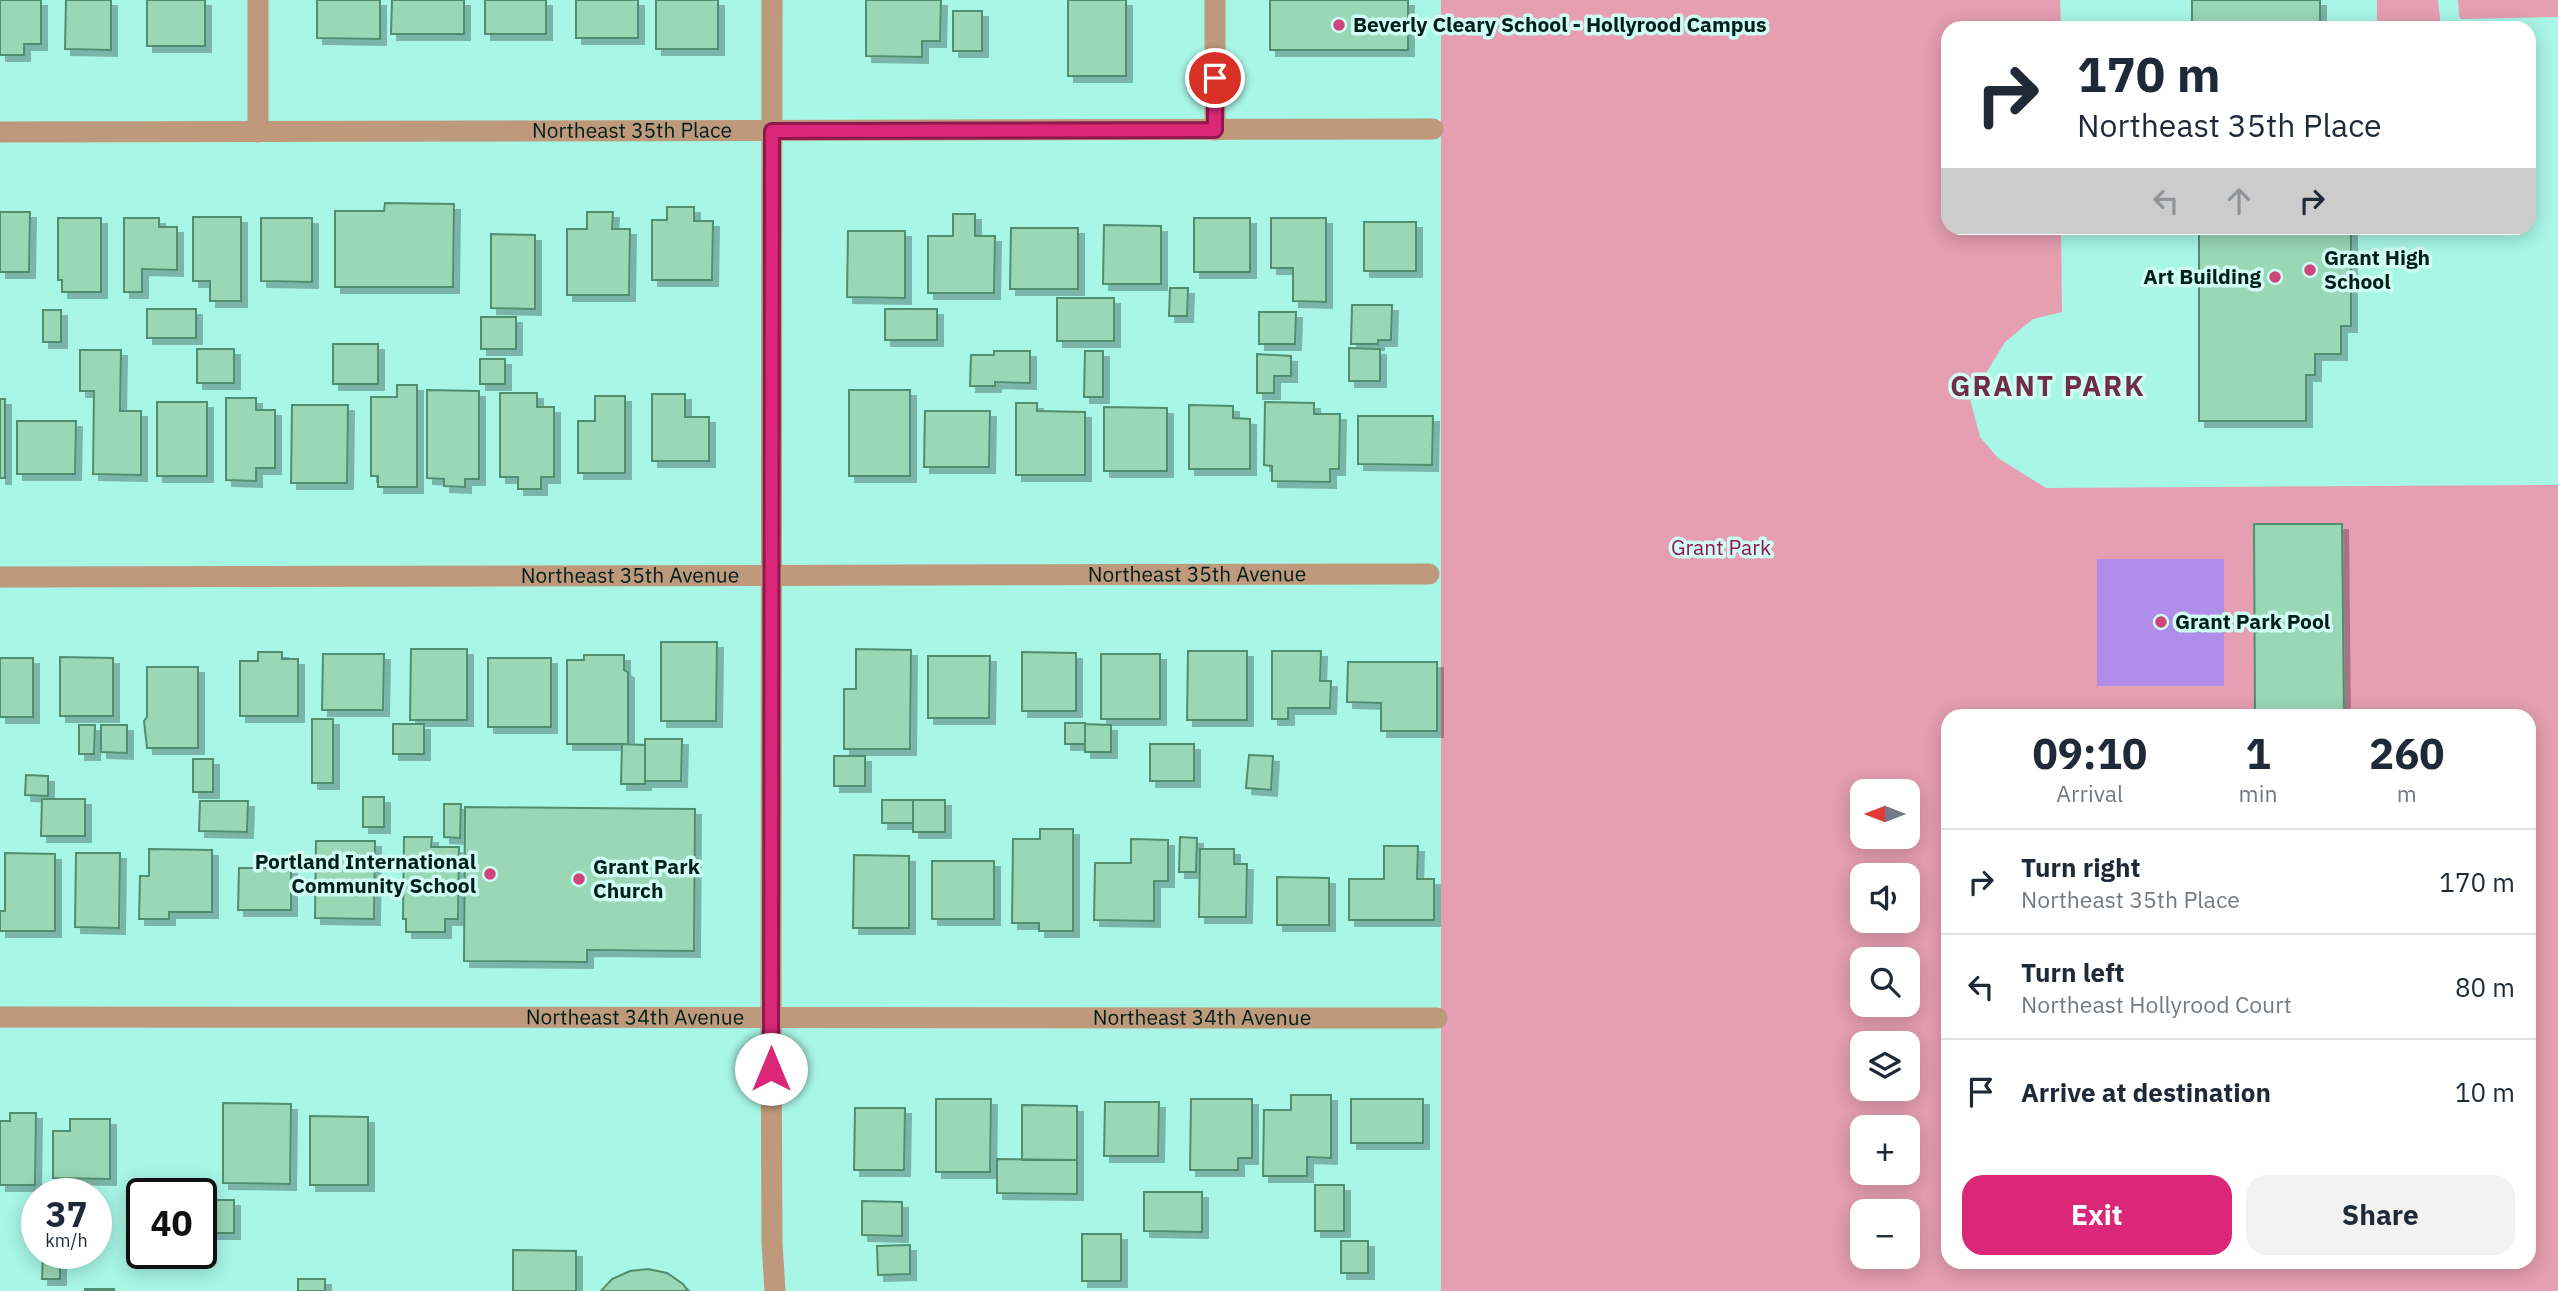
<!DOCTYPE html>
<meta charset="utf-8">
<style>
body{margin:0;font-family:"IBM Plex Sans",sans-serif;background:#f2f2f3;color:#1f2937;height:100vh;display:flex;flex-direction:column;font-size:26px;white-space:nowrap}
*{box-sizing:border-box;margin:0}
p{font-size:23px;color:#747a83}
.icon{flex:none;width:38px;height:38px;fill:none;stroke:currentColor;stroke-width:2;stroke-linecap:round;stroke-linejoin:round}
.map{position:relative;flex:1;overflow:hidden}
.drawer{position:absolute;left:1941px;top:709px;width:595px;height:560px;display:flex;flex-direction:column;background:#fff;border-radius:21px;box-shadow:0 4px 18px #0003}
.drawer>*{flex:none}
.top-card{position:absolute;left:1941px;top:21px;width:595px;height:214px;border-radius:21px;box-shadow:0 4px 18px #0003;background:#fff;color:#1f2937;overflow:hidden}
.needle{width:46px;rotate:270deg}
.fabs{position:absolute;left:1850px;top:779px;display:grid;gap:14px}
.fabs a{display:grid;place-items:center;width:70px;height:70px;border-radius:14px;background:#fff;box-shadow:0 4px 18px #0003;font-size:35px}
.speed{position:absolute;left:21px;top:1178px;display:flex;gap:14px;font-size:35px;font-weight:700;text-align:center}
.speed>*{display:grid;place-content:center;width:91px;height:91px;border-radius:50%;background:#fff;box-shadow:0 4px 18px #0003;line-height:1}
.speed small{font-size:18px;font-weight:400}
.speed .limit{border:4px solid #111;border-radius:10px;background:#fff;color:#111}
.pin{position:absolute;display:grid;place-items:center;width:60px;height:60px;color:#fff;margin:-30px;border:4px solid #fff;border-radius:50%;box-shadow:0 2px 7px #0007}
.me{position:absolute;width:77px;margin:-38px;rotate:0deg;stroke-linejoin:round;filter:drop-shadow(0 0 5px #0008)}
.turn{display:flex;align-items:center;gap:24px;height:147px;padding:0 21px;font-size:32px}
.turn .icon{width:91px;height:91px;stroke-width:2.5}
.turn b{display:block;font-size:49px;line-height:60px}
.lanes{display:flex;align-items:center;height:66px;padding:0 21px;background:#0003;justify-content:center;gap:35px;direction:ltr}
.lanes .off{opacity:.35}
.eta{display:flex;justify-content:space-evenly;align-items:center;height:119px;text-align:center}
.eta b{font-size:42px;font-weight:700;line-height:49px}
.cta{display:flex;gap:14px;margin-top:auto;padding:14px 21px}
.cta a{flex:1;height:80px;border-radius:21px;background:#db2777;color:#fff;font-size:28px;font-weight:700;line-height:80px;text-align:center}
.cta a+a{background:#f2f2f3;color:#1f2937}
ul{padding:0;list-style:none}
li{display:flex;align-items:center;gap:21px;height:105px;padding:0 21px;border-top:2px solid #e0e1e3}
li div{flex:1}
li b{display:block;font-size:26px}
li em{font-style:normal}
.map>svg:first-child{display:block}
</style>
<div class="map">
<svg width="2558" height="1291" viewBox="0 0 2558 1291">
<defs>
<filter id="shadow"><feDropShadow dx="6" dy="6" stdDeviation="0" flood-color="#0004"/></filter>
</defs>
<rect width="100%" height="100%" fill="#a8f6e6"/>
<path fill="#e59eb2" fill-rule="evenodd" d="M 1441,0 L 2060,0 L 2061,28 L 1948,28 L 1948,228 L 2061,228 L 2062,312 L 2033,319 L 2005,342 L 1970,399 L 1980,437 L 1998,458 L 2046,488 L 2558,485 L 2558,1291 L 1441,1291 ZM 1948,716 L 2529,716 L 2529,1262 L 1948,1262 ZM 1862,791 L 1908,791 L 1908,836 L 1862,836 ZM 1862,875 L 1908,875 L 1908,920 L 1862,920 ZM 1862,959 L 1908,959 L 1908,1004 L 1862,1004 ZM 1862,1043 L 1908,1043 L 1908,1088 L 1862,1088 ZM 1862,1127 L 1908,1127 L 1908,1172 L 1862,1172 ZM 1862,1211 L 1908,1211 L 1908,1256 L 1862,1256 Z
M 2377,0 L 2438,0 L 2441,28 L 2377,28 Z
M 2458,0 L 2558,0 L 2558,17 L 2461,19 L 2459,16 Z"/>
<path fill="#b08de9" d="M 2097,559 L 2224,559 L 2224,686 L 2097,686 Z"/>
<path fill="#99d7b5" stroke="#518e6f" stroke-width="2" filter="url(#shadow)" d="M 0,0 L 41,0 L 41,44 L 24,44 L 24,55 L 0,55 Z
M 66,0 L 111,0 L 111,50 L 65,49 Z
M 147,0 L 205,0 L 205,46 L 147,46 Z
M 317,0 L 380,0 L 380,39 L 317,38 Z
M 392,0 L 464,0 L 464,34 L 391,34 Z
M 485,0 L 546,0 L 546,34 L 485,34 Z
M 576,0 L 638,0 L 638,38 L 576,38 Z
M 656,0 L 718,0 L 718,49 L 656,49 Z
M 866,0 L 941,0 L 940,41 L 922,41 L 922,57 L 866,56 Z
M 1068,0 L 1126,0 L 1126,76 L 1068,76 Z
M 1270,0 L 1408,0 L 1408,50 L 1270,50 Z
M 2192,0 L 2320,0 L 2320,28 L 2192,28 Z
M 953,11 L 982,11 L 982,51 L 953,51 Z
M 385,203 L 454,204 L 453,287 L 335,287 L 335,211 L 384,211 Z
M 667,207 L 694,207 L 694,221 L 713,221 L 712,280 L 652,280 L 652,220 L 667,220 Z
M 0,212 L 30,212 L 29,272 L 0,272 Z
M 587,212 L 613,212 L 612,229 L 630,229 L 629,295 L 567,295 L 567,229 L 587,229 Z
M 953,214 L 975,214 L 975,236 L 995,236 L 994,293 L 928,293 L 928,236 L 953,236 Z
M 193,217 L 241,217 L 241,301 L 210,301 L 210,281 L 193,281 Z
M 58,218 L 101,218 L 101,292 L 62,292 L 62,280 L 58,280 Z
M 124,218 L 159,218 L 159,227 L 177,227 L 177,270 L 142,269 L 142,292 L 124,292 Z
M 261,218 L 312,218 L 312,282 L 261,281 Z
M 1194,218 L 1250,218 L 1250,272 L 1194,272 Z
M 1271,218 L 1326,218 L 1326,302 L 1293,301 L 1293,268 L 1271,268 Z
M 1364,222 L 1416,222 L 1416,271 L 1364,271 Z
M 1104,225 L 1161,226 L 1161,284 L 1103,284 Z
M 1011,228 L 1078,228 L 1078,289 L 1010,289 Z
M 2199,228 L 2351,228 L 2351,326 L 2341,326 L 2341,354 L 2315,354 L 2315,375 L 2306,375 L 2306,421 L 2199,421 Z
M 848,231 L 905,231 L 905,298 L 847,297 Z
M 491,234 L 535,235 L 535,309 L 491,308 Z
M 1170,288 L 1188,288 L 1187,316 L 1169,316 Z
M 1057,298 L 1114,298 L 1114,341 L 1057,341 Z
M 1352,305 L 1392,305 L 1391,340 L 1378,340 L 1378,344 L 1351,344 Z
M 147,309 L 196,309 L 196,338 L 147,338 Z
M 885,309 L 937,309 L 937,340 L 885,340 Z
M 43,310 L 61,310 L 61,342 L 43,342 Z
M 1259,312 L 1296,312 L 1295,344 L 1259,344 Z
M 481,317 L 516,317 L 516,349 L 481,349 Z
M 333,344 L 378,344 L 378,384 L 333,384 Z
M 1349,348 L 1380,349 L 1380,381 L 1349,381 Z
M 197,349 L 234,349 L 234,383 L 197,383 Z
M 80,350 L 121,350 L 120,411 L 141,411 L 141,475 L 93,474 L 94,391 L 80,391 Z
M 994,351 L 1030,351 L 1030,383 L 995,382 L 995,386 L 970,386 L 971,355 L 994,355 Z
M 1085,351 L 1103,351 L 1103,397 L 1084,397 Z
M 1257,354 L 1291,356 L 1291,376 L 1274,376 L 1274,393 L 1257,393 Z
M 480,359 L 505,359 L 505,384 L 480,384 Z
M 397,385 L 417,385 L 417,487 L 378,487 L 378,476 L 371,476 L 371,397 L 397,397 Z
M 427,390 L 479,391 L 479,479 L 465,479 L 465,487 L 444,486 L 444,479 L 427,478 Z
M 849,390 L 910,390 L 910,476 L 849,476 Z
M 500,393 L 537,393 L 537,407 L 554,407 L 554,477 L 541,477 L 541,489 L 518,489 L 518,477 L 500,477 Z
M 652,394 L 685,394 L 685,417 L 709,417 L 709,461 L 652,461 Z
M 595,396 L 625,396 L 625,473 L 578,473 L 578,421 L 595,421 Z
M 226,398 L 256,398 L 256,410 L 275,410 L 275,468 L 256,468 L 256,481 L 226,480 Z
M 0,399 L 5,399 L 5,478 L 0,478 Z
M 157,402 L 207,402 L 207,476 L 157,476 Z
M 1265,402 L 1314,403 L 1314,414 L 1340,414 L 1339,469 L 1330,469 L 1330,482 L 1272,481 L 1272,466 L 1264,465 Z
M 1016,403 L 1037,403 L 1037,411 L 1085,412 L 1085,475 L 1016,475 Z
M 292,405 L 348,405 L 347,483 L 291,483 Z
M 1189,405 L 1233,406 L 1233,418 L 1250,419 L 1250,469 L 1189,469 Z
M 1104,407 L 1167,408 L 1167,471 L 1104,471 Z
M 925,411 L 990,411 L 989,467 L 924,467 Z
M 1358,416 L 1433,416 L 1432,465 L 1358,464 Z
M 17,421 L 76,421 L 75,474 L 17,474 Z
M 2254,524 L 2342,524 L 2344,716 L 2255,716 Z
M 661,642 L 717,642 L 716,721 L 661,721 Z
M 411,649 L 467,649 L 467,720 L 410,720 Z
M 856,649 L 911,650 L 910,749 L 844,749 L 844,689 L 856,689 Z
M 1188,651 L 1247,651 L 1247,720 L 1187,720 Z
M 1272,651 L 1321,651 L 1320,681 L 1331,681 L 1330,708 L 1288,708 L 1288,719 L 1272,719 Z
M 258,652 L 282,652 L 282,659 L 298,659 L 298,716 L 240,716 L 240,661 L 258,661 Z
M 1022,652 L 1076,653 L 1076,711 L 1022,711 Z
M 323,654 L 384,654 L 383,710 L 322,710 Z
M 1101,654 L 1160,654 L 1160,719 L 1101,719 Z
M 584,655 L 624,655 L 624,670 L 628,672 L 628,744 L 567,744 L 567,660 L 584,660 Z
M 928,656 L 990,656 L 989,718 L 928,718 Z
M 60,657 L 113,658 L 113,716 L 60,716 Z
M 0,658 L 33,658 L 33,717 L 0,717 Z
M 488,658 L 551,658 L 551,727 L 488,727 Z
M 1348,662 L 1437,662 L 1437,731 L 1381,731 L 1381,703 L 1347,702 Z
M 147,667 L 198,667 L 198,748 L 147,748 L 144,721 L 147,717 Z
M 312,719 L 333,719 L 333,783 L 312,783 Z
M 1065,723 L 1085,723 L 1085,744 L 1065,744 Z
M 393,724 L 424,724 L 424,754 L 393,754 Z
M 1085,724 L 1111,725 L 1111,752 L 1085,752 Z
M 79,725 L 95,725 L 94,754 L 79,754 Z
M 101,725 L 127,725 L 127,753 L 101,752 Z
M 645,739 L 682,739 L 681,781 L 645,781 Z
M 622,744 L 645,745 L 645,784 L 621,784 Z
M 1150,744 L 1194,744 L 1194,781 L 1150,781 Z
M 1249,755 L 1273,756 L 1271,790 L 1246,788 Z
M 834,756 L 865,756 L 865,786 L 834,786 Z
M 193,759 L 213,759 L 213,792 L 193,792 Z
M 26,775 L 48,776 L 48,796 L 25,795 Z
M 363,797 L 384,797 L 384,827 L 363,827 Z
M 42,799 L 85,799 L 85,836 L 41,836 Z
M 882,800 L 913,800 L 913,823 L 882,823 Z
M 913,800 L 945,800 L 945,832 L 913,832 Z
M 200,801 L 248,801 L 247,832 L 199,831 Z
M 444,804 L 461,804 L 460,838 L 444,837 Z
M 465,807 L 695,809 L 694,951 L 587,950 L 587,962 L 464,961 Z
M 1040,829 L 1073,829 L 1073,931 L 1039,931 L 1039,923 L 1012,923 L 1013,839 L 1040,839 Z
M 404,837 L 432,837 L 431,847 L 459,847 L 458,919 L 445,919 L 445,932 L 406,932 L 406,919 L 403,919 Z
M 1180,837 L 1197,838 L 1196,872 L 1179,872 Z
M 1131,839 L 1168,840 L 1168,881 L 1154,881 L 1154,921 L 1094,920 L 1095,863 L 1131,863 Z
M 316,841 L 375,841 L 374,919 L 315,918 Z
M 1384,846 L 1418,846 L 1417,879 L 1434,879 L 1434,920 L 1349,920 L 1349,879 L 1384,879 Z
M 149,849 L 212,850 L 212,912 L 169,912 L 169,919 L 139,919 L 140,876 L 149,876 Z
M 1200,849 L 1234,849 L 1234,864 L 1247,864 L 1246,917 L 1199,917 Z
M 5,853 L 55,854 L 55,931 L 0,931 L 0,911 L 5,911 Z
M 76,853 L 120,853 L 119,928 L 75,927 Z
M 854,855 L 909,856 L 909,928 L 853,928 Z
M 932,861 L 994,861 L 994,919 L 932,919 Z
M 239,868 L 291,868 L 291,910 L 238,910 Z
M 1277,877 L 1329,878 L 1329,925 L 1277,925 Z
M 1291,1095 L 1331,1095 L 1331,1158 L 1307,1157 L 1307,1176 L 1263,1176 L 1264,1110 L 1291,1110 Z
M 936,1099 L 991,1099 L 990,1172 L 936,1172 Z
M 1191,1099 L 1252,1099 L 1252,1158 L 1238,1158 L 1238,1170 L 1190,1170 Z
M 1351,1099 L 1423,1099 L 1423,1143 L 1351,1143 Z
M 1105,1102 L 1159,1102 L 1158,1156 L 1104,1156 Z
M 223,1103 L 291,1104 L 290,1184 L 223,1183 Z
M 1022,1105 L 1077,1106 L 1077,1160 L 1022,1160 Z
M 855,1108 L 905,1108 L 904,1170 L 854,1170 Z
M 10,1113 L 36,1113 L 35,1185 L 0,1185 L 0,1121 L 10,1121 Z
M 310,1116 L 368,1117 L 368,1185 L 310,1185 Z
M 70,1119 L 110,1119 L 110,1179 L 53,1178 L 53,1131 L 70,1131 Z
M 997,1159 L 1077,1160 L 1077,1194 L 997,1193 Z
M 1315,1185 L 1344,1185 L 1344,1231 L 1315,1231 Z
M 1144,1192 L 1202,1192 L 1202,1232 L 1144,1231 Z
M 201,1200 L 234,1200 L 234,1233 L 201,1233 Z
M 862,1201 L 902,1202 L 902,1236 L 862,1235 Z
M 1082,1234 L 1121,1234 L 1121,1281 L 1082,1281 Z
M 1341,1241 L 1368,1241 L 1368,1273 L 1341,1273 Z
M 910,1245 L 910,1274 L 878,1275 L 877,1246 Z
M 513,1250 L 576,1251 L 576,1291 L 513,1291 Z
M 43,1253 L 60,1253 L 60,1279 L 42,1279 Z
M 648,1269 L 667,1273 L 683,1284 L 688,1291 L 601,1291 L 612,1279 L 630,1271 Z
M 298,1279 L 325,1279 L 325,1291 L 298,1291 Z
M 85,1289 L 114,1289 L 114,1291 L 85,1291 Z"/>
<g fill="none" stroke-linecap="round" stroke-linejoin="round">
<g stroke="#be997b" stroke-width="21">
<path d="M 772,0 L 771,1017 L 772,1243 L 775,1291"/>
<path d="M 1215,0 L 1215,130"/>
<path id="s1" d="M 0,132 L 1433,129"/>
<path d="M 258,132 L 258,0"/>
<path id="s2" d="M 0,577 L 1429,574"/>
<path id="s3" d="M 0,1017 L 1437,1018"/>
</g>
</g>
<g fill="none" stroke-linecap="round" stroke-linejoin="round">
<defs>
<path id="route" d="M 771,1069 L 772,131 L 1215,130 L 1215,78"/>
</defs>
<use href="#route" stroke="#8e194d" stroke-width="18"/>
<use href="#route" stroke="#db2777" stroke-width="12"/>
</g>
<g fill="#cf447a" stroke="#cffcf3" stroke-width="2.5">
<circle cx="1339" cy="25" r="7"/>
<circle cx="2310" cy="270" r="7"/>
<circle cx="2275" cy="277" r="7"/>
<circle cx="2161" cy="622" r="7"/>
<circle cx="490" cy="874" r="7"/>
<circle cx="579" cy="879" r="7"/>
</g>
<g text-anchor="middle" stroke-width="7" stroke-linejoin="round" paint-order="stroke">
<g font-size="21" font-weight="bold" fill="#001f1a" stroke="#cffcf3" text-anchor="start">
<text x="1353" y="32">Beverly Cleary School - Hollyrood Campus</text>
<text x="2324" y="265">Grant High<tspan x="2324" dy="24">School</tspan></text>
<text x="2261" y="284" text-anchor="end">Art Building</text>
<text x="2175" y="629">Grant Park Pool</text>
<text x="476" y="869" text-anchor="end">Portland International<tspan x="476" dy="24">Community School</tspan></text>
<text x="593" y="874">Grant Park<tspan x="593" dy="24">Church</tspan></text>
</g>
<g font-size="21" fill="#001f1a" stroke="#cffcf3">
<text dy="7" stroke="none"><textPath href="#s1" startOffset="632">Northeast 35th Place</textPath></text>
<text dy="7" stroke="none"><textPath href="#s2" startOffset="630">Northeast 35th Avenue</textPath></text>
<text dy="7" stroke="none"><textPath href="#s2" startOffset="1197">Northeast 35th Avenue</textPath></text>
<text dy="7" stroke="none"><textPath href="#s3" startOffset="635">Northeast 34th Avenue</textPath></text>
<text dy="7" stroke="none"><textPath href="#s3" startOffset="1202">Northeast 34th Avenue</textPath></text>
</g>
<g font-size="21" fill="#95144f" stroke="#cffcf3">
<text x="1721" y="555">Grant Park</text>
</g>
<g font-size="28" font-weight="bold" letter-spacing="2" fill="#722d46" stroke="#cffcf3">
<text x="2048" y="396">GRANT PARK</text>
</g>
</g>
</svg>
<div class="fabs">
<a><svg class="needle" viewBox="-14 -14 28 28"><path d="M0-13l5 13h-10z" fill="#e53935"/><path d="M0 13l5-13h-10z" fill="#747a83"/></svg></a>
<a><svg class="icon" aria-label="sound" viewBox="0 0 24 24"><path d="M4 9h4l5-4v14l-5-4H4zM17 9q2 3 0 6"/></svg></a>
<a><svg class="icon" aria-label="search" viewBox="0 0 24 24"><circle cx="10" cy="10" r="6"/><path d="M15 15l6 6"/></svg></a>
<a><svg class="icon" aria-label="layers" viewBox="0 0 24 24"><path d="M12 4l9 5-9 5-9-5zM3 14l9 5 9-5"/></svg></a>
<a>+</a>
<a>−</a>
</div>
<div class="speed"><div>37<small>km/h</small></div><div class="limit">40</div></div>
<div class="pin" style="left:1215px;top:78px;background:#d93025"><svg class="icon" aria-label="arrive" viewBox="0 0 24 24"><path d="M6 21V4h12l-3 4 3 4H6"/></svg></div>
<svg class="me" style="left:771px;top:1069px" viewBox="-20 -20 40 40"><circle r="19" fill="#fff"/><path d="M0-13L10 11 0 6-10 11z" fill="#db2777"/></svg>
<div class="top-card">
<div class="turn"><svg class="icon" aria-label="right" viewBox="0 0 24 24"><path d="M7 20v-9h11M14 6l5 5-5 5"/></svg><div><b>170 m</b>Northeast 35th Place</div></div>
<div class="lanes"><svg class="icon off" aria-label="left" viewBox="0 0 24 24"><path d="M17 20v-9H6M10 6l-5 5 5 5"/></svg><svg class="icon off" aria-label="ahead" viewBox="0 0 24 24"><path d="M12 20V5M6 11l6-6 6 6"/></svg><svg class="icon" aria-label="right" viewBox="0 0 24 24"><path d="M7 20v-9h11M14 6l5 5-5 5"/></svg></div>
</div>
<section class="drawer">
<div class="eta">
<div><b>09:10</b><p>Arrival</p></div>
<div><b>1</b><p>min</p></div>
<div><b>260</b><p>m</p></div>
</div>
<ul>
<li><svg class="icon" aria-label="right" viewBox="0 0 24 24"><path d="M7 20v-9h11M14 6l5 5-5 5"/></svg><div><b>Turn right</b><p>Northeast 35th Place</p></div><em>170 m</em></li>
<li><svg class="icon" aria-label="left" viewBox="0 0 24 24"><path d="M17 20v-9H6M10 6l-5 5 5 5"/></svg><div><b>Turn left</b><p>Northeast Hollyrood Court</p></div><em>80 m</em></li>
<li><svg class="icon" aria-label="arrive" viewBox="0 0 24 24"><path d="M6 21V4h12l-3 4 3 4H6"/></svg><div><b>Arrive at destination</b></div><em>10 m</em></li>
</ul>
<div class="cta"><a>Exit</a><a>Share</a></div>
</section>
</div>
